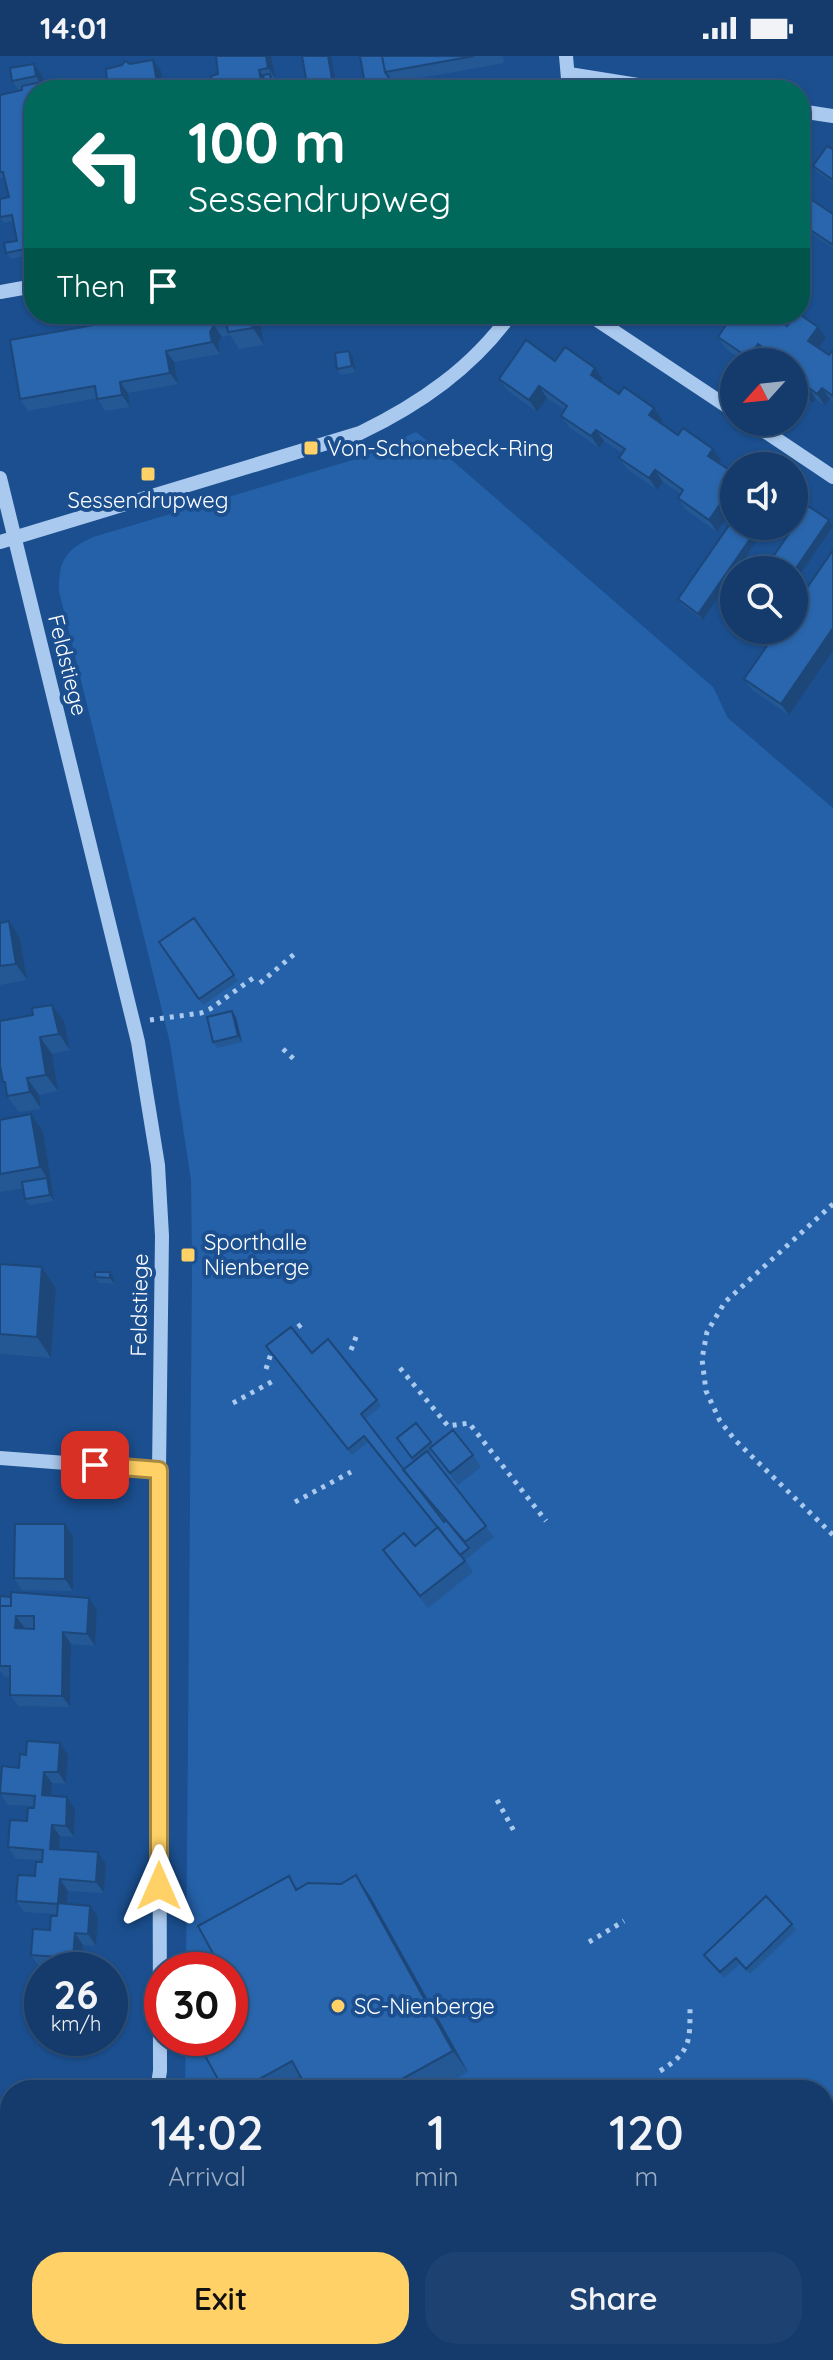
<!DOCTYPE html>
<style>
body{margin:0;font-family:Quicksand,sans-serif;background:#1d4271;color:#f1f3f6;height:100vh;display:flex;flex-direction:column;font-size:30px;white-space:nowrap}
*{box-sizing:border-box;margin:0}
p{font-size:26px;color:#9dadc1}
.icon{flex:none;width:44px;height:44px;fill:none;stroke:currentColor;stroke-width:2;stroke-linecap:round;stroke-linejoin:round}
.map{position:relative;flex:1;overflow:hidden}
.drawer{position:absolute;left:0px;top:2024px;width:834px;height:280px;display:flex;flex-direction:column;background:#143b6b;border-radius:32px 32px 0 0;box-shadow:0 2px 6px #0004,0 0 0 2px #33557e}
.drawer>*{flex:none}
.top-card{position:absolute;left:24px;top:24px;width:786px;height:244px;border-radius:32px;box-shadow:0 2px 6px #0004,0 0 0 2px #33557e;background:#00695c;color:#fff;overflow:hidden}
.needle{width:52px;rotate:243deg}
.fabs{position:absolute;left:720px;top:292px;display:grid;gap:16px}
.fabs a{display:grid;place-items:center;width:88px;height:88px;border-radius:50%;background:#143b6b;box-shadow:0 2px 6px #0004,0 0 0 2px #33557e;font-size:40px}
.speed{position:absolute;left:24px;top:1896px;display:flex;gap:16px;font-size:40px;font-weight:700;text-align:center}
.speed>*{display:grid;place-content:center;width:104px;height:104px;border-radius:50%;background:#143b6b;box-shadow:0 2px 6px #0004,0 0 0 2px #33557e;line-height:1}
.speed small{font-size:20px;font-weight:400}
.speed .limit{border:12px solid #d22;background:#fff;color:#111}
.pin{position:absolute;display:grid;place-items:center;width:68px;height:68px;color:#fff;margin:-34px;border-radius:16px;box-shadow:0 4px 12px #0006}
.me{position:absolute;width:88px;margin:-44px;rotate:0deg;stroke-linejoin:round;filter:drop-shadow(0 0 6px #0008)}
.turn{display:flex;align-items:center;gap:28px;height:168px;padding:0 32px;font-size:36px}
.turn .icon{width:104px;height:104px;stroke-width:2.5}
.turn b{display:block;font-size:56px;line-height:68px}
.then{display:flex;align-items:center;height:76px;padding:0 32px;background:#0003;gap:16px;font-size:30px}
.eta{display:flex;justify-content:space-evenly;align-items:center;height:136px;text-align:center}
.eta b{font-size:48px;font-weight:600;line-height:56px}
.cta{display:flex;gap:16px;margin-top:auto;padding:16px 32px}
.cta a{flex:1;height:92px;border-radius:32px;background:#ffd166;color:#111;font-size:32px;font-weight:600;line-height:92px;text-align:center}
.cta a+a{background:#1d4271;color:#f1f3f6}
.status{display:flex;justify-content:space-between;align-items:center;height:56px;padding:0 40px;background:#143b6b;direction:ltr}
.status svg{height:22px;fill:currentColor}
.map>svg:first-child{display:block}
</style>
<div class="status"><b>14:01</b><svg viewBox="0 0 49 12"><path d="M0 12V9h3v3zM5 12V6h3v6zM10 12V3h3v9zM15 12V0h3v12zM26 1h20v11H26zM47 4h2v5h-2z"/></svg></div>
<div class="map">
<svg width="833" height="2304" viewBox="0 0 833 2304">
<rect width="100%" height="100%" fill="#1b4f8f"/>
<path fill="#2461a8" d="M 416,376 L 454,406 L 713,631 L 728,662 L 833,752 L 833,2090 L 824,2093 L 824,2034 L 185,2034 L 186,1982 L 230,1982 L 230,1914 L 186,1914 L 192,1210 L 191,1124 L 170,987 L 59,535 C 59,504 65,494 93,481 L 356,403 Z
M 833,2120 L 833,2304 L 143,2304 L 144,2294 L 824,2294 L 824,2122 Z"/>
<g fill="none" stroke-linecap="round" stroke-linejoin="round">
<path stroke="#a9c9ee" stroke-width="5" stroke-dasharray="4 6" stroke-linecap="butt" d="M 260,927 L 298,895
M 150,964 L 201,957 L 210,953 L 256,920
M 283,993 L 297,1006
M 833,1148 L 725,1246 L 707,1276 L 702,1303 L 706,1335 L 720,1365 L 735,1384 L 833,1479
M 290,1277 L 303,1267
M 351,1294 L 358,1276
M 400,1312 L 448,1370 L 469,1367 L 546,1465
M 266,1313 L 273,1291
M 233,1347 L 275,1324
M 295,1446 L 351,1416
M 497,1744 L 515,1777
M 589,1886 L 624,1865
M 660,2015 C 691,1996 690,1985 690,1951"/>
<path stroke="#a9c9ee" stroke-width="14" d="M 566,0 L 569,34
M 569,18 L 669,34
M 800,55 L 833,60
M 0,236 L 34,230
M 588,258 L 734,355
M 751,366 L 833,421
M 0,422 L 138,986 L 158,1109 L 162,1180 L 159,1414 L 160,2015 L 157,2034
M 0,486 L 360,377 C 420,348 472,312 511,258
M 0,1402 L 159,1414
M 0,2079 L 10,2079
M 111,2304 L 113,2294"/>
</g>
<path fill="#245895" d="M 216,0 L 271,0 L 276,23 L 218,18 Z
M 360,0 L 503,0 L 504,7 L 393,27 L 394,34 L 366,34 Z
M 34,8 L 42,19 L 45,31 L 34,34 L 34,198 L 11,203 L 6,197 L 17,185 L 13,165 L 4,167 L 0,162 L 0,143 L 9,141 L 5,122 L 0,122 L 0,39 L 19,35 L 12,25 Z
M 833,93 L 833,127 L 817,116 L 813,110 Z
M 800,136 L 833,158 L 833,192 L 800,170 Z
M 155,258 L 302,258 L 303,264 L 261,271 L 264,289 L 239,293 L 230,279 L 222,281 L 218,287 L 220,298 L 174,306 L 178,328 L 128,337 L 130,351 L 105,355 L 97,342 L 28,355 L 20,343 Z
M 676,258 L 705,258 L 696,271 Z
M 709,258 L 750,258 L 747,263 L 752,267 L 787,270 L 818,271 L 826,282 L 819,292 L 829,299 L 833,294 L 833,346 L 830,343 L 825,350 L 816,343 L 812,348 L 794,336 L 794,306 L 775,306 L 766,300 L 762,306 L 745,306 L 726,293 L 718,281 L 725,270 Z
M 349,295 L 353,301 L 356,316 L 341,319 L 337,313 Z
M 555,305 L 595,312 L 603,323 L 601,326 L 619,338 L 662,364 L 660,366 L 678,379 L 713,393 L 721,404 L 719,407 L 734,417 L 734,451 L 717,476 L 686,454 L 678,442 L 681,438 L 663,426 L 657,434 L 627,413 L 619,402 L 622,397 L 604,385 L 599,392 L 569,371 L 561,360 L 565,354 L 547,342 L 537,356 L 507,334 L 499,323 Z
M 734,470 L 767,470 L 737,514 L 734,514 L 734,518 L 703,564 L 682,549 L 678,543 Z
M 833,494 L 833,595 L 789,659 L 752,634 L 744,623 Z
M 194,862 L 238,925 L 203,949 L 159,886 Z
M 0,867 L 20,882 L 27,924 L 0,929 Z
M 52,949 L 64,965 L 70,994 L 52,998 L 58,1035 L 39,1039 L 41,1053 L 19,1056 L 7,1040 L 6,1031 L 3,1026 L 33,959 Z
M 232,955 L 236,961 L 242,986 L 217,992 L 213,986 Z
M 31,1058 L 43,1075 L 54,1145 L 29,1149 L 25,1143 L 23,1132 L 0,1136 L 0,1064 Z
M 0,1208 L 42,1211 L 56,1232 L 51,1302 L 0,1298 Z
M 110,1216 L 114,1222 L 114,1228 L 99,1227 L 95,1221 Z
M 270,1296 L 312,1297 L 377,1344 L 381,1350 L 365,1363 L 404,1414 L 414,1405 L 397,1382 L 431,1386 L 434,1390 L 473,1399 L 481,1411 L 458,1429 L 432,1395 L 429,1398 L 494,1481 L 465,1504 L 473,1516 L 428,1552 L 383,1494 L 415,1490 L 437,1472 L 368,1386 L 352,1399 Z
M 73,1480 L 73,1535 L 22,1534 L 14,1522 Z
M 0,1540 L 97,1554 L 95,1590 L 71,1588 L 70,1651 L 18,1650 L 10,1639 L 10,1621 L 5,1621 L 0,1615 Z
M 60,1687 L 68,1699 L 66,1728 L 52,1727 L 51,1740 L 75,1753 L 74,1781 L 60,1780 L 59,1793 L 98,1796 L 106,1808 L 104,1837 L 68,1835 L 67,1848 L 98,1861 L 96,1890 L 83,1889 L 81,1913 L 39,1910 L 31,1899 L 50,1874 L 57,1858 L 24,1856 L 16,1845 L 35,1820 L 42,1806 L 42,1804 L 16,1803 L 8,1791 L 27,1765 L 34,1750 L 8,1749 L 0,1737 L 19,1712 L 26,1699 Z
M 289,1820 L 298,1833 L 370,1840 L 468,2016 L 435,2034 L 296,2034 L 295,2032 L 292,2034 L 224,2034 L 214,1993 L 245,1957 Z
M 792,1868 L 796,1874 L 750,1918 L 740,1908 L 724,1922 L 704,1899 Z"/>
<path fill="#1d4779" d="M 266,0 L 271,0 L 276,23 L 268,12 Z
M 328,0 L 331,0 L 337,34 L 334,34 Z
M 153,4 L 161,15 L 164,34 L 159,34 L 158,33 Z
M 34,8 L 42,19 L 46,34 L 43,34 L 41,28 L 36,20 Z
M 259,14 L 267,25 L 269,34 L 263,34 Z
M 270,18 L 274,24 L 276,34 L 273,34 Z
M 389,22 L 393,27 L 394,34 L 391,34 Z
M 250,258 L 252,258 L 261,271 L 264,289 L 253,272 Z
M 689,258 L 705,258 L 696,271 L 688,260 Z
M 738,258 L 750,258 L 744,267 Z
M 214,269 L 222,281 L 218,287 L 220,298 L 212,286 L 210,276 Z
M 818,271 L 826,282 L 816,296 L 808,285 Z
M 758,288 L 766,300 L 762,306 L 751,306 L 749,302 Z
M 166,295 L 174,306 L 178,328 L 170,317 Z
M 349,295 L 353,301 L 356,316 L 352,310 Z
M 595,312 L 603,323 L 599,330 L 591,319 Z
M 120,326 L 128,337 L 130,351 L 122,339 Z
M 539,330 L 547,342 L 537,356 L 529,344 Z
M 808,331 L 816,343 L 812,348 L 804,336 Z
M 822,332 L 830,343 L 825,350 L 817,338 Z
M 654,352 L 662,364 L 657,371 L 649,359 Z
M 596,374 L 604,385 L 599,392 L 591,380 Z
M 713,393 L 721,404 L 716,411 L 708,400 Z
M 655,414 L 663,426 L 657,434 L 649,422 Z
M 734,428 L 734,451 L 717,476 L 709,464 Z
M 829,464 L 833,470 L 794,527 L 794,515 Z
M 759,470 L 767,470 L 737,514 L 734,514 L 734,518 L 703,564 L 698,558 Z
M 833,572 L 833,595 L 789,659 L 781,648 Z
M 9,865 L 20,882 L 27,924 L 16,908 Z
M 52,949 L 64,965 L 70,994 L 59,978 Z
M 232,955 L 236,961 L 242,986 L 238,980 Z
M 40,981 L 52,998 L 58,1035 L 46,1019 Z
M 27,1022 L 39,1039 L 41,1053 L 30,1036 Z
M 31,1058 L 43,1075 L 54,1145 L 50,1139 L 47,1122 L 40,1111 Z
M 42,1211 L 56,1232 L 51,1302 L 37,1281 Z
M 110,1216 L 114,1222 L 114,1228 L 110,1222 Z
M 65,1468 L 73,1480 L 73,1535 L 65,1523 Z
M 89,1542 L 97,1554 L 95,1590 L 87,1578 Z
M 16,1560 L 24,1571 L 23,1584 L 15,1572 Z
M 63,1576 L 71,1588 L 70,1651 L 62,1640 Z
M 60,1687 L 68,1699 L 66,1728 L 58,1716 Z
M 44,1716 L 52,1727 L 50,1751 L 42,1739 Z
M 67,1741 L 75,1753 L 74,1781 L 66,1770 Z
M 52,1769 L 60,1780 L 58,1804 L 50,1793 Z
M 98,1796 L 106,1808 L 104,1837 L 96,1826 Z
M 356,1819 L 370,1840 L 468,2016 L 453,1995 Z
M 60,1823 L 68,1835 L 66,1858 L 58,1847 Z
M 90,1850 L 98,1861 L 96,1890 L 88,1878 Z
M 75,1877 L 83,1889 L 81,1913 L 73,1902 Z
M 16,2294 L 27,2294 L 33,2304 L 15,2304 Z"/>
<path fill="#2a66ad" stroke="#1d4779" stroke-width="2" fill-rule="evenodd" d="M 216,0 L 266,0 L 268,12 L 259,14 L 263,34 L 213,34 L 211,20 L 218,18 Z
M 302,0 L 328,0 L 334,34 L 308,34 Z
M 360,0 L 382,0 L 385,16 L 389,22 L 391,34 L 366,34 Z
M 382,0 L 474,0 L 385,16 Z
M 153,4 L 158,33 L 150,34 L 108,34 L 106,13 L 122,9 L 125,5 L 130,8 Z
M 34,8 L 36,20 L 12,25 L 10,12 Z
M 270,18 L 273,34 L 266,34 L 263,19 Z
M 41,26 L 43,34 L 34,34 L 34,191 L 6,197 L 4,187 L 17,185 L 12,159 L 0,161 L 0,143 L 9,141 L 3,116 L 0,116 L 0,39 L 22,34 L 22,30 Z
M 827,90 L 833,93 L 833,124 L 813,110 Z
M 800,136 L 833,158 L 833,189 L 800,167 Z
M 155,258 L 225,258 L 226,267 L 214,269 L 210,276 L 212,286 L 166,295 L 170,317 L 120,326 L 122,339 L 97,343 L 95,330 L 20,343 L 10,284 Z
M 225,258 L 250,258 L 253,272 L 228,276 Z
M 717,258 L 740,258 L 752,267 L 760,258 L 770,258 L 787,270 L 796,258 L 799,258 L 818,271 L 808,285 L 829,299 L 833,294 L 833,340 L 822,332 L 817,338 L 808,331 L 804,336 L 794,330 L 794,306 L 784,306 L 758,288 L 749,302 L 718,281 L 728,266 Z
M 526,284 L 555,305 L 565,291 L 595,312 L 591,319 L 619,338 L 624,331 L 654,352 L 649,359 L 678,379 L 683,372 L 713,393 L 708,400 L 734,417 L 734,428 L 709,464 L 678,442 L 683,434 L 655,414 L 649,422 L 619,402 L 625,393 L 596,374 L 591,380 L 561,360 L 567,350 L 539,330 L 529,344 L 499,323 Z
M 349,295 L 352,310 L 337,313 L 335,297 Z
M 808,450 L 829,464 L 794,515 L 794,514 L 764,514 Z
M 734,462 L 734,470 L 759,470 L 698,558 L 678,543 Z
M 833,494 L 833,572 L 781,648 L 744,623 L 778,574 L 794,574 L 794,551 Z
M 194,862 L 234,919 L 199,943 L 159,886 Z
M 9,865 L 16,908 L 0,910 L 0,867 Z
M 52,949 L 59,978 L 40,981 L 46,1019 L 27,1022 L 30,1036 L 7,1040 L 5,1026 L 3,1026 L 0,1010 L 0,965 L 33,959 L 32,952 Z
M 232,955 L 238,980 L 213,986 L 207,961 Z
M 31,1058 L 40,1111 L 0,1118 L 0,1064 Z
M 47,1122 L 50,1139 L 25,1143 L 22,1126 Z
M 0,1208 L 42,1211 L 37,1281 L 0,1278 Z
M 95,1216 L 110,1216 L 110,1222 L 95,1221 Z
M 291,1271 L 312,1297 L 328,1283 L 377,1344 L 361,1358 L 444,1466 L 446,1464 L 469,1492 L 460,1499 L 364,1380 L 348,1393 L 266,1290 Z
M 416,1367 L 431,1386 L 412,1402 L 397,1382 Z
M 453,1374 L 473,1399 L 450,1417 L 430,1392 Z
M 427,1395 L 486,1470 L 465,1486 L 403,1414 Z
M 15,1468 L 65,1468 L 65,1523 L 14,1522 Z
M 438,1471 L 465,1505 L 420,1540 L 383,1494 L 404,1477 L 415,1490 Z
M 11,1536 L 89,1542 L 87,1578 L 63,1576 L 62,1640 L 10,1639 L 10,1610 L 0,1610 L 0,1550 L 11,1550 ZM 16,1560 L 34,1560 L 34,1573 L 15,1572 Z
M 0,1540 L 11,1541 L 11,1550 L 0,1550 Z
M 27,1685 L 60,1687 L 58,1716 L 44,1716 L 42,1739 L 67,1741 L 66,1770 L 52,1769 L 50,1793 L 98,1796 L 96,1826 L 60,1823 L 58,1847 L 90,1850 L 88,1878 L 75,1877 L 73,1902 L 31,1899 L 33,1873 L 50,1874 L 51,1860 L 57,1860 L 58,1848 L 16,1845 L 18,1819 L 35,1820 L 36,1806 L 42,1806 L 43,1794 L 8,1791 L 10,1764 L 27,1765 L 28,1752 L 34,1752 L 35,1740 L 0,1737 L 2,1710 L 19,1712 L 20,1698 L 26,1699 Z
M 356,1819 L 453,1995 L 382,2034 L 308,2034 L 292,2005 L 239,2034 L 224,2034 L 204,1998 L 214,1993 L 208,1982 L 230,1982 L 230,1966 L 245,1957 L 230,1929 L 230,1914 L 222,1914 L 198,1870 L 289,1820 L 296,1834 L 308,1827 L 341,1828 Z
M 766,1840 L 792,1868 L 746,1913 L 736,1902 L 720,1916 L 704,1899 Z
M 301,2021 L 308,2034 L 296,2034 L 292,2026 Z
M 0,2279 L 10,2280 L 10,2294 L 16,2294 L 15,2304 L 0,2304 Z"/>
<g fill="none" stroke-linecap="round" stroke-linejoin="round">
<defs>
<path id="route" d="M 95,1409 L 159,1414 L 159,1830"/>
</defs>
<use href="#route" stroke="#a68842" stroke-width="20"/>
<use href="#route" stroke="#ffd166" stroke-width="14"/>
</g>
<g fill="#ffd166" stroke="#1b4f8f" stroke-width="3">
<rect x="303" y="384" width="16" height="16" rx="4"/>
<rect x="140" y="410" width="16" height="16" rx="4"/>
<rect x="180" y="1191" width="16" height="16" rx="4"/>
<circle cx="338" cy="1950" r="8"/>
</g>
<g text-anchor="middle" stroke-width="8" stroke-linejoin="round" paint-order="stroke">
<g font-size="22" fill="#fff" stroke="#1b4f8f" text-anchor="start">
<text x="327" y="400">Von-Schonebeck-Ring</text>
<text x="148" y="452" text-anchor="middle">Sessendrupweg</text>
<text x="204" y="1194">Sporthalle<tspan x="204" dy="25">Nienberge</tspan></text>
<text x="354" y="1958">SC-Nienberge</text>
</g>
<g font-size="22" fill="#fff" stroke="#1b4f8f">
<text transform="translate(68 609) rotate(76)" y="8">Feldstiege</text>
<text transform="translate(139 1249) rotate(-89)" y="8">Feldstiege</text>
</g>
</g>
</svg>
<div class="fabs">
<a><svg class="needle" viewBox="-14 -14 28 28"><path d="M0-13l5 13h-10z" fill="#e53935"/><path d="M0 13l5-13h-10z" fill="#9dadc1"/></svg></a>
<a><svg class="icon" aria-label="sound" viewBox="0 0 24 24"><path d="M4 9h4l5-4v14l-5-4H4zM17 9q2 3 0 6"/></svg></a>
<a><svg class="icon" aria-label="search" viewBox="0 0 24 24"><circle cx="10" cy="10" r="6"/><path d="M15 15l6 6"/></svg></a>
</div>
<div class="speed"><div>26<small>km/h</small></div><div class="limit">30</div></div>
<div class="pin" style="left:95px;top:1409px;background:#d93025"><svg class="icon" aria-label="arrive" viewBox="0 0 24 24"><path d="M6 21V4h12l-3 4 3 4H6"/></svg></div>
<svg class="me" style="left:159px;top:1830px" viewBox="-20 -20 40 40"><path d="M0-17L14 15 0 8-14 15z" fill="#ffd166" stroke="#fff" stroke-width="4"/></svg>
<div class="top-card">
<div class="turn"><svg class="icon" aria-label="left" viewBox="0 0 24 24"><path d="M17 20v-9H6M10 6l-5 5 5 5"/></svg><div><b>100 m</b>Sessendrupweg</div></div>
<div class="then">Then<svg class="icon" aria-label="arrive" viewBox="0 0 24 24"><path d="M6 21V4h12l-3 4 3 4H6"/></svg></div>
</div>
<section class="drawer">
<div class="eta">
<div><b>14:02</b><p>Arrival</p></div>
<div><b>1</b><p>min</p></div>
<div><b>120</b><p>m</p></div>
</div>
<div class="cta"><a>Exit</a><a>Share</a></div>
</section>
</div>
